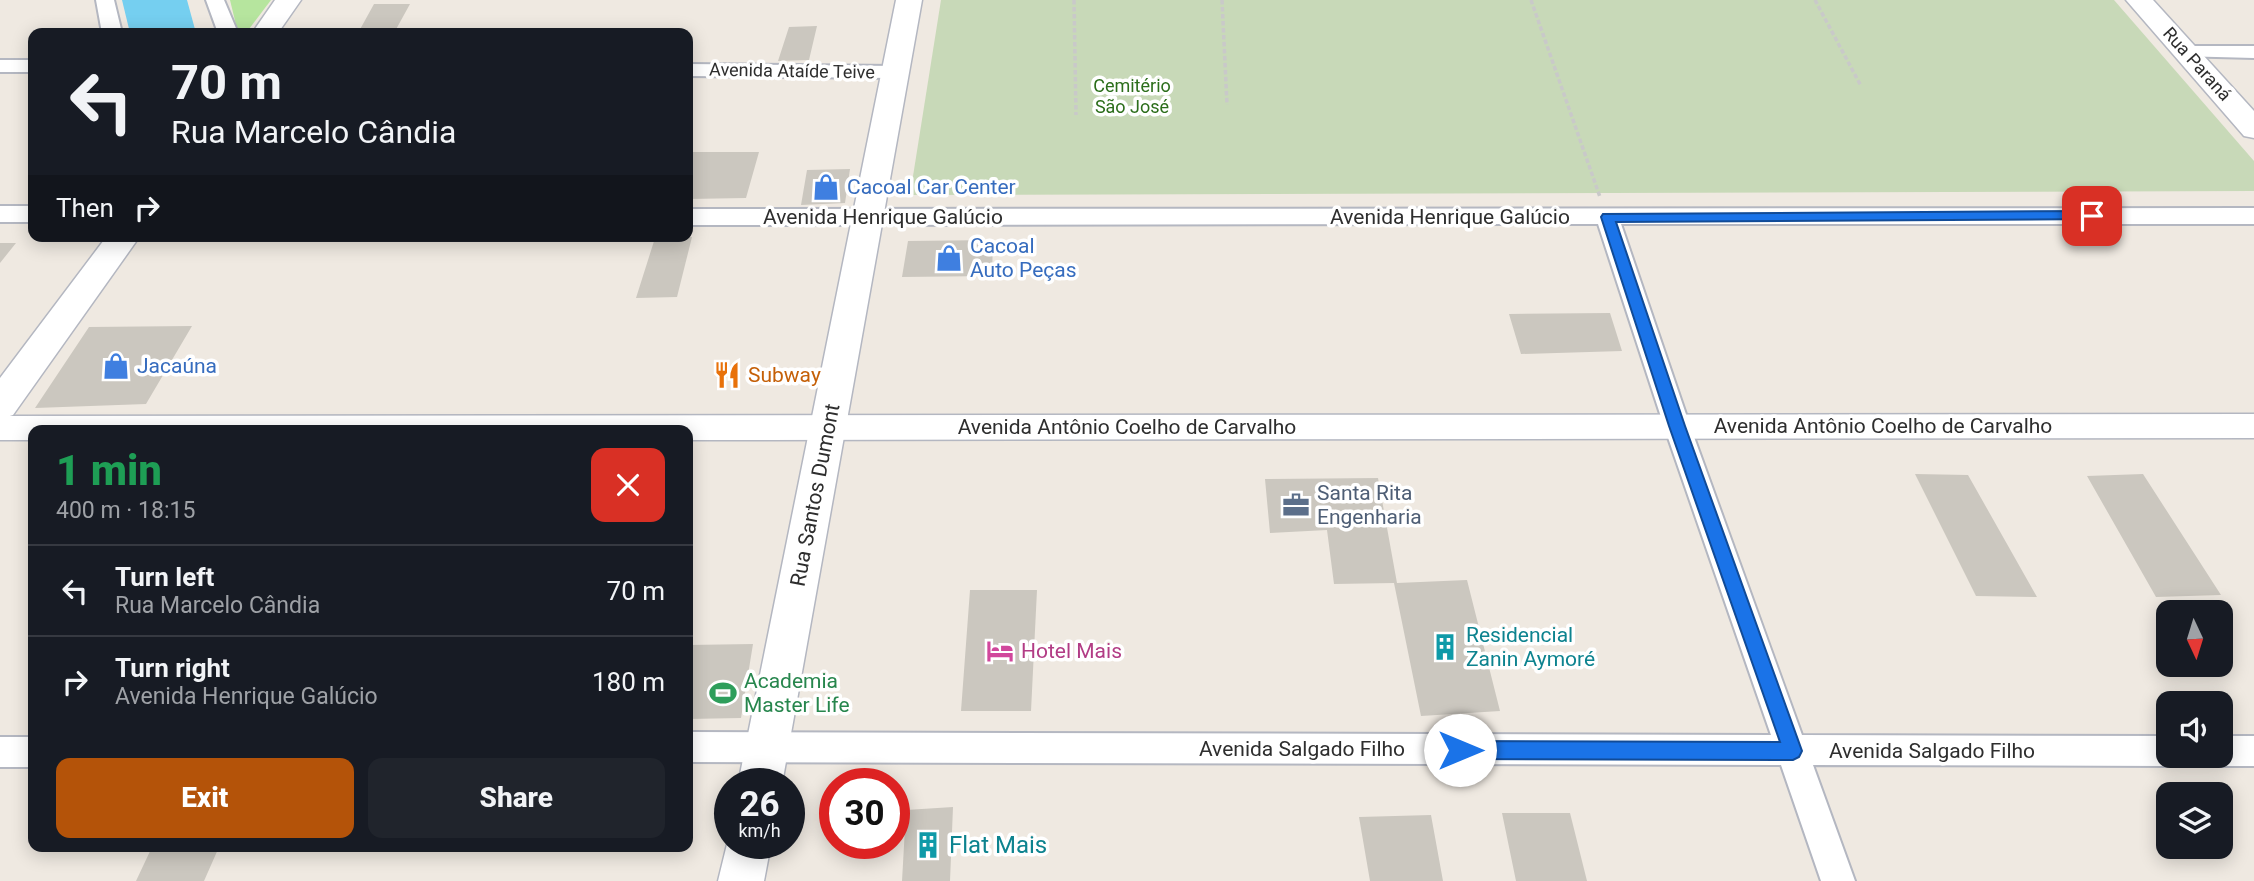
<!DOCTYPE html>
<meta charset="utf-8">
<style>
body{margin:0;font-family:Roboto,sans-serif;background:#20242c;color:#f1f3f6;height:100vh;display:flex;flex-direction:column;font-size:26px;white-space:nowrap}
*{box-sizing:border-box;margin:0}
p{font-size:23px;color:#9ea1a6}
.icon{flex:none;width:38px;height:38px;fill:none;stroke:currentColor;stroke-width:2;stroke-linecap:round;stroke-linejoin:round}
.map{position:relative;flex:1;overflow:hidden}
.details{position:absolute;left:28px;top:425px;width:665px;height:427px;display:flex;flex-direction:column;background:#171b24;border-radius:14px;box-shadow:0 4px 18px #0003}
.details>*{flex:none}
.guide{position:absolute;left:28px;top:28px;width:665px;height:214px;border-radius:14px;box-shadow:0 4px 18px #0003;background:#171b24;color:#f1f3f6;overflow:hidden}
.needle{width:46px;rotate:176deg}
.buttons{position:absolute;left:2156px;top:600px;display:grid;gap:14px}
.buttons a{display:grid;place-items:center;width:77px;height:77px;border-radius:14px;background:#171b24;box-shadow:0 4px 18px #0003;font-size:35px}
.speed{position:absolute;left:714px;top:768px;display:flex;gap:14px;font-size:35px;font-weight:700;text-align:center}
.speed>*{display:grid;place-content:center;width:91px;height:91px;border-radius:50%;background:#171b24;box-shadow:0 4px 18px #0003;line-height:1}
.speed small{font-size:18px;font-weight:400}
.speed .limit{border:10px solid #d22;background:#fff;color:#111}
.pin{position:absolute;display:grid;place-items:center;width:60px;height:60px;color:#fff;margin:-30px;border-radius:14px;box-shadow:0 4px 10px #0006}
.me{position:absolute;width:77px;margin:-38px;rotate:90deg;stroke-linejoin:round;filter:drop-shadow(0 0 5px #0008)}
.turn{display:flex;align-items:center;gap:24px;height:147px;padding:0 28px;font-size:32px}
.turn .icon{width:91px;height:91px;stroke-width:2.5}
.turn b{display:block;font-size:49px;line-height:60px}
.then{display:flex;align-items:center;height:66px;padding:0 28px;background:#0003;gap:14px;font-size:26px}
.round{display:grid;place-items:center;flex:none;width:74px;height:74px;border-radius:14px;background:#20242c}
.head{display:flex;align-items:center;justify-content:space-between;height:119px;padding:0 28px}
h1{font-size:42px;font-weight:800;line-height:52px;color:#1e9e55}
.button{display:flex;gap:14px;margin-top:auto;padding:14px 28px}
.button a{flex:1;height:80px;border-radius:14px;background:#b45309;color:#fff;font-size:28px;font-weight:800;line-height:80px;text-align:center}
.button a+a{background:#20242c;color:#f1f3f6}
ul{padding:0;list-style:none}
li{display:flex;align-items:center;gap:21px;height:91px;padding:0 28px;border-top:2px solid #363941}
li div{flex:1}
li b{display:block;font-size:26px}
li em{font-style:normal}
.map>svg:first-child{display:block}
</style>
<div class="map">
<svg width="2254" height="881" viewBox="0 0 2254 881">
<rect width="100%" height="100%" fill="#efe9e1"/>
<path fill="#b6e59e" d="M 230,0 L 271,0 L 246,33 L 238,33 Z"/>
<path fill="#c8d9b8" d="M 941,0 L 2114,0 L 2254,161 L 2254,191 L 910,195 Z"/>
<path fill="#75cff0" d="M 122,0 L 187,0 L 196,33 L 130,33 Z"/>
<path fill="#cbc7bf" d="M 374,4 L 410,4 L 394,33 L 358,33 Z
M 817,26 L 809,60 L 778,61 L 789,27 Z
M 690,152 L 759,152 L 746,198 L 688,199 Z
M 850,169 L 845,203 L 801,205 L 807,170 Z
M 692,237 L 677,297 L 636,298 L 655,238 Z
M 993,240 L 992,276 L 902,277 L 908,241 Z
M 0,243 L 16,243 L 0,263 Z
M 1610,313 L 1622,351 L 1521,354 L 1509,314 Z
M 192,326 L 146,404 L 35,408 L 89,327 Z
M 1915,474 L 1968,475 L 2037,597 L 1976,596 Z
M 2143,474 L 2221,595 L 2156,597 L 2087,476 Z
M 1378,478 L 1397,583 L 1467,580 L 1500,711 L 1421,716 L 1394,583 L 1334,584 L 1327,530 L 1270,533 L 1265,479 Z
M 970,590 L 1037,590 L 1031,711 L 961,711 Z
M 753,644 L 741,718 L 688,719 L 688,645 Z
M 953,807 L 950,881 L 902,881 L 906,810 Z
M 1502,813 L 1570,813 L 1587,881 L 1516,881 Z
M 1431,815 L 1443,881 L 1370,881 L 1359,817 Z
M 152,847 L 219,847 L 204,881 L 136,881 Z"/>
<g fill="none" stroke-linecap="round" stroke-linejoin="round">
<defs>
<path id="minor" d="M 96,0 L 114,0 L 122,33 L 102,33 Z
M 206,0 L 224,0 L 238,33 L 218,33 Z
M 2185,46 L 2254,46 L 2254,58 L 2178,56 L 2175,52 L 2178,48 Z
M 0,60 L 33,60 L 33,72 L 0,72 Z
M 688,64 L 896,66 L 903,68 L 906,72 L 903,76 L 896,78 L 688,76 Z
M 0,206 L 33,206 L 33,222 L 0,222 Z
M 2254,208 L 2254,224 L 1621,224 L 1690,426 L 1802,735 L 2168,736 L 2168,756 L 2182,756 L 2179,761 L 2168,766 L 1813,765 L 1855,881 L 1821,881 L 1781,765 L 688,762 L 688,732 L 1771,735 L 1664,426 L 1598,224 L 688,225 L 688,209 Z
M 2221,736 L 2254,736 L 2254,766 L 2221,766 L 2210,761 L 2207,756 L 2221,756 Z
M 0,737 L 33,737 L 33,767 L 0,767 Z"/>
<path id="tertiary" d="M 2254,414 L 2254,438 L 688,440 L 688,430 L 33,430 L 33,440 L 0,440 L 0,416 Z"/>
<path id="secondary" d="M 275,0 L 301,0 L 278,33 L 252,33 Z
M 896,0 L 922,0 L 782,784 L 738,784 Z
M 2126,0 L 2153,0 L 2254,111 L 2254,138 L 2244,136 Z
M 107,236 L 140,236 L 13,415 L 0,419 L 0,378 Z
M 730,832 L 730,844 L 771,844 L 764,881 L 718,881 Z"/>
</defs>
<use href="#minor" stroke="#b4b7c1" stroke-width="4"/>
<use href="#tertiary" stroke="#b4b7c1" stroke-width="3"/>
<use href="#secondary" stroke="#b4b7c1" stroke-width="3"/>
<path stroke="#c9c9c9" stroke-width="3.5" stroke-dasharray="4.5 2.5" stroke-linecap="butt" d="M 1074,0 L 1076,115
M 1222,0 L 1227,105
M 1531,0 L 1600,197
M 1815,0 L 1861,86"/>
<use href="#minor" fill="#fff" fill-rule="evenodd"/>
<use href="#tertiary" fill="#fff" fill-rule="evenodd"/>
<use href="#secondary" fill="#fff" fill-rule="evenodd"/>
</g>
<path fill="#1a73e8" stroke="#114b97" stroke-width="2" d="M 2092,211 L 2097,213 L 2097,219 L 1616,222 L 1685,426 L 1802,751 L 1799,757 L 1793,760 L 1460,759 L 1453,756 L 1451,750 L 1453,743 L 1460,741 L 1780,742 L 1669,426 L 1601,217 L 1603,214 Z"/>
<defs>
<symbol id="shop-bare" viewBox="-9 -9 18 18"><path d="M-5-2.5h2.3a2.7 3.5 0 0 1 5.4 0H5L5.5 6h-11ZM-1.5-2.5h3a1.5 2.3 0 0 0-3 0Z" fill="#3f7fe0" stroke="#fff" stroke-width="2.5" paint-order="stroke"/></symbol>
<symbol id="restaurant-bare" viewBox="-9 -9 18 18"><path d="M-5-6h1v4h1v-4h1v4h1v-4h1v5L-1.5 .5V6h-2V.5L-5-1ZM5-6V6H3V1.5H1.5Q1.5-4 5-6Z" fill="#e8710a" stroke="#fff" stroke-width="2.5" paint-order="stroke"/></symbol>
<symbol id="office-bare" viewBox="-9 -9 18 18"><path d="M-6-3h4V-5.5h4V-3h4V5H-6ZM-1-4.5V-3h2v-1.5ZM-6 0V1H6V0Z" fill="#5c6f8a" stroke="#fff" stroke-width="2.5" paint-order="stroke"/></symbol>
<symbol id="building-bare" viewBox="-9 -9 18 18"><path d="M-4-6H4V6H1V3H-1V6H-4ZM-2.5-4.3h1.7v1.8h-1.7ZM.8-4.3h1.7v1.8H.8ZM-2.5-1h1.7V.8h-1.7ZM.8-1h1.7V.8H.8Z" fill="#0f9aa8" stroke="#fff" stroke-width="2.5" paint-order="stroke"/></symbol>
<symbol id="hotel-bare" viewBox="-9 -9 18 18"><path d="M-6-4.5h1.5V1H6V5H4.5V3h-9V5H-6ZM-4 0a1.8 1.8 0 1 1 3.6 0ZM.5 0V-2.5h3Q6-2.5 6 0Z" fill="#d1479c" stroke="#fff" stroke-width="2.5" paint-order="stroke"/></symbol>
<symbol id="stadium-bare" viewBox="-9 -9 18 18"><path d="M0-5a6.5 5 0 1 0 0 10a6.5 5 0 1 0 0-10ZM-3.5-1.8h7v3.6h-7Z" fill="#2e9e5b" stroke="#fff" stroke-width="2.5" paint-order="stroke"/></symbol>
</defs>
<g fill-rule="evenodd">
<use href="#shop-bare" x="807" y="168" width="38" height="38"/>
<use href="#shop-bare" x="930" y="239" width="38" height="38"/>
<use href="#shop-bare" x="97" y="347" width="38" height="38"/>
<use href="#restaurant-bare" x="708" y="356" width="38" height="38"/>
<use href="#office-bare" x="1277" y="486" width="38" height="38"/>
<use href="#building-bare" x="1426" y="628" width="38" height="38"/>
<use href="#hotel-bare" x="981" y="632" width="38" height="38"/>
<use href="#stadium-bare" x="704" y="674" width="38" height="38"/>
<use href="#building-bare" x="909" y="826" width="38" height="38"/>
</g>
<g text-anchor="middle" stroke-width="7" stroke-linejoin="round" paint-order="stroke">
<g font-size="18" fill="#2e2e2e" stroke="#fff">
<text transform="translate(2197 64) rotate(48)" y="6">Rua Paraná</text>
<text transform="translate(792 71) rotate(1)" y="6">Avenida Ataíde Teive</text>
</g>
<g font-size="18" fill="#2c6e1b" stroke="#fff">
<text x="1132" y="92">Cemitério<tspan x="1132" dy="21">São José</tspan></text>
</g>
<g font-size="21" fill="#366cbe" stroke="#fff" text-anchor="start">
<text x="847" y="194">Cacoal Car Center</text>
<text x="970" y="253">Cacoal<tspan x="970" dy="24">Auto Peças</tspan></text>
<text x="137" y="373">Jacaúna</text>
</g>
<g font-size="21" fill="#2e2e2e" stroke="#fff">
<text x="883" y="224">Avenida Henrique Galúcio</text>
<text x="1450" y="224">Avenida Henrique Galúcio</text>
<text x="1883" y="433">Avenida Antônio Coelho de Carvalho</text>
<text x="1127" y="434">Avenida Antônio Coelho de Carvalho</text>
<text transform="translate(815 495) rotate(-79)" y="7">Rua Santos Dumont</text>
<text x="1302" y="756">Avenida Salgado Filho</text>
<text x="1932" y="758">Avenida Salgado Filho</text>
</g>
<g font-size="21" fill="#c56008" stroke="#fff" text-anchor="start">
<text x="748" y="382">Subway</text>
</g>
<g font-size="21" fill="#4e5e75" stroke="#fff" text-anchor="start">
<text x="1317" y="500">Santa Rita<tspan x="1317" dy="24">Engenharia</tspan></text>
</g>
<g font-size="21" fill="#0d838f" stroke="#fff" text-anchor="start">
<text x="1466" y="642">Residencial<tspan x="1466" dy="24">Zanin Aymoré</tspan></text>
</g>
<g font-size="21" fill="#b23c85" stroke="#fff" text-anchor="start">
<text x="1021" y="658">Hotel Mais</text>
</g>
<g font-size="21" fill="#27864d" stroke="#fff" text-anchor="start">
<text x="744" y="688">Academia<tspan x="744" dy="24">Master Life</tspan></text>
</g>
<g font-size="24" fill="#0d838f" stroke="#fff" text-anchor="start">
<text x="949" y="853">Flat Mais</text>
</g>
</g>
</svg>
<div class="buttons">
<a><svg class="needle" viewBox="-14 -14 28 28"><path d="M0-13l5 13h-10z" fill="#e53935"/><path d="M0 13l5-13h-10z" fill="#9ea1a6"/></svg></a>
<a><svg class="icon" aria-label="sound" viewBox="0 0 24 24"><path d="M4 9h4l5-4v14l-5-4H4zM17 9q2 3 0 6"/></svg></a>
<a><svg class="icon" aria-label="layers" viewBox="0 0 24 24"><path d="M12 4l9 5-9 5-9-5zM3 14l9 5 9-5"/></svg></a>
</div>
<div class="speed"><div>26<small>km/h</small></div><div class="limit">30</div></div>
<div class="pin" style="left:2092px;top:216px;background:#d93025"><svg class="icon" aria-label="arrive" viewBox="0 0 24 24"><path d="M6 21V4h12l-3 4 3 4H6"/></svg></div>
<svg class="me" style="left:1460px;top:750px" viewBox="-20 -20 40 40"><circle r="19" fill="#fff"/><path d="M0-13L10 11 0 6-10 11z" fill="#1a73e8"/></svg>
<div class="guide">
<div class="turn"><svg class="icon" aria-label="left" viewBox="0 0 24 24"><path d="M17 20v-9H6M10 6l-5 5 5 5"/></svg><div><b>70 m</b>Rua Marcelo Cândia</div></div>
<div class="then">Then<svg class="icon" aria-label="right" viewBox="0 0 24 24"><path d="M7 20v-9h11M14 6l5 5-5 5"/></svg></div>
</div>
<section class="details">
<div class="head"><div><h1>1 min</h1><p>400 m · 18:15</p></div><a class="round" style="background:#d93025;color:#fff"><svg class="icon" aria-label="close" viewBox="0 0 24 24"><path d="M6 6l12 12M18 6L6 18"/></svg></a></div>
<ul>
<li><svg class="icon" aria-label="left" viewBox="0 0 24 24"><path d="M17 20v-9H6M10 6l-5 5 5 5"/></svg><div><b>Turn left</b><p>Rua Marcelo Cândia</p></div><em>70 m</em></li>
<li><svg class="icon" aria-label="right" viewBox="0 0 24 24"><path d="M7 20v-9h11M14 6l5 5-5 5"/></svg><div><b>Turn right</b><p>Avenida Henrique Galúcio</p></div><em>180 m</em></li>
</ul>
<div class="button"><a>Exit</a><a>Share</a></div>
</section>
</div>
